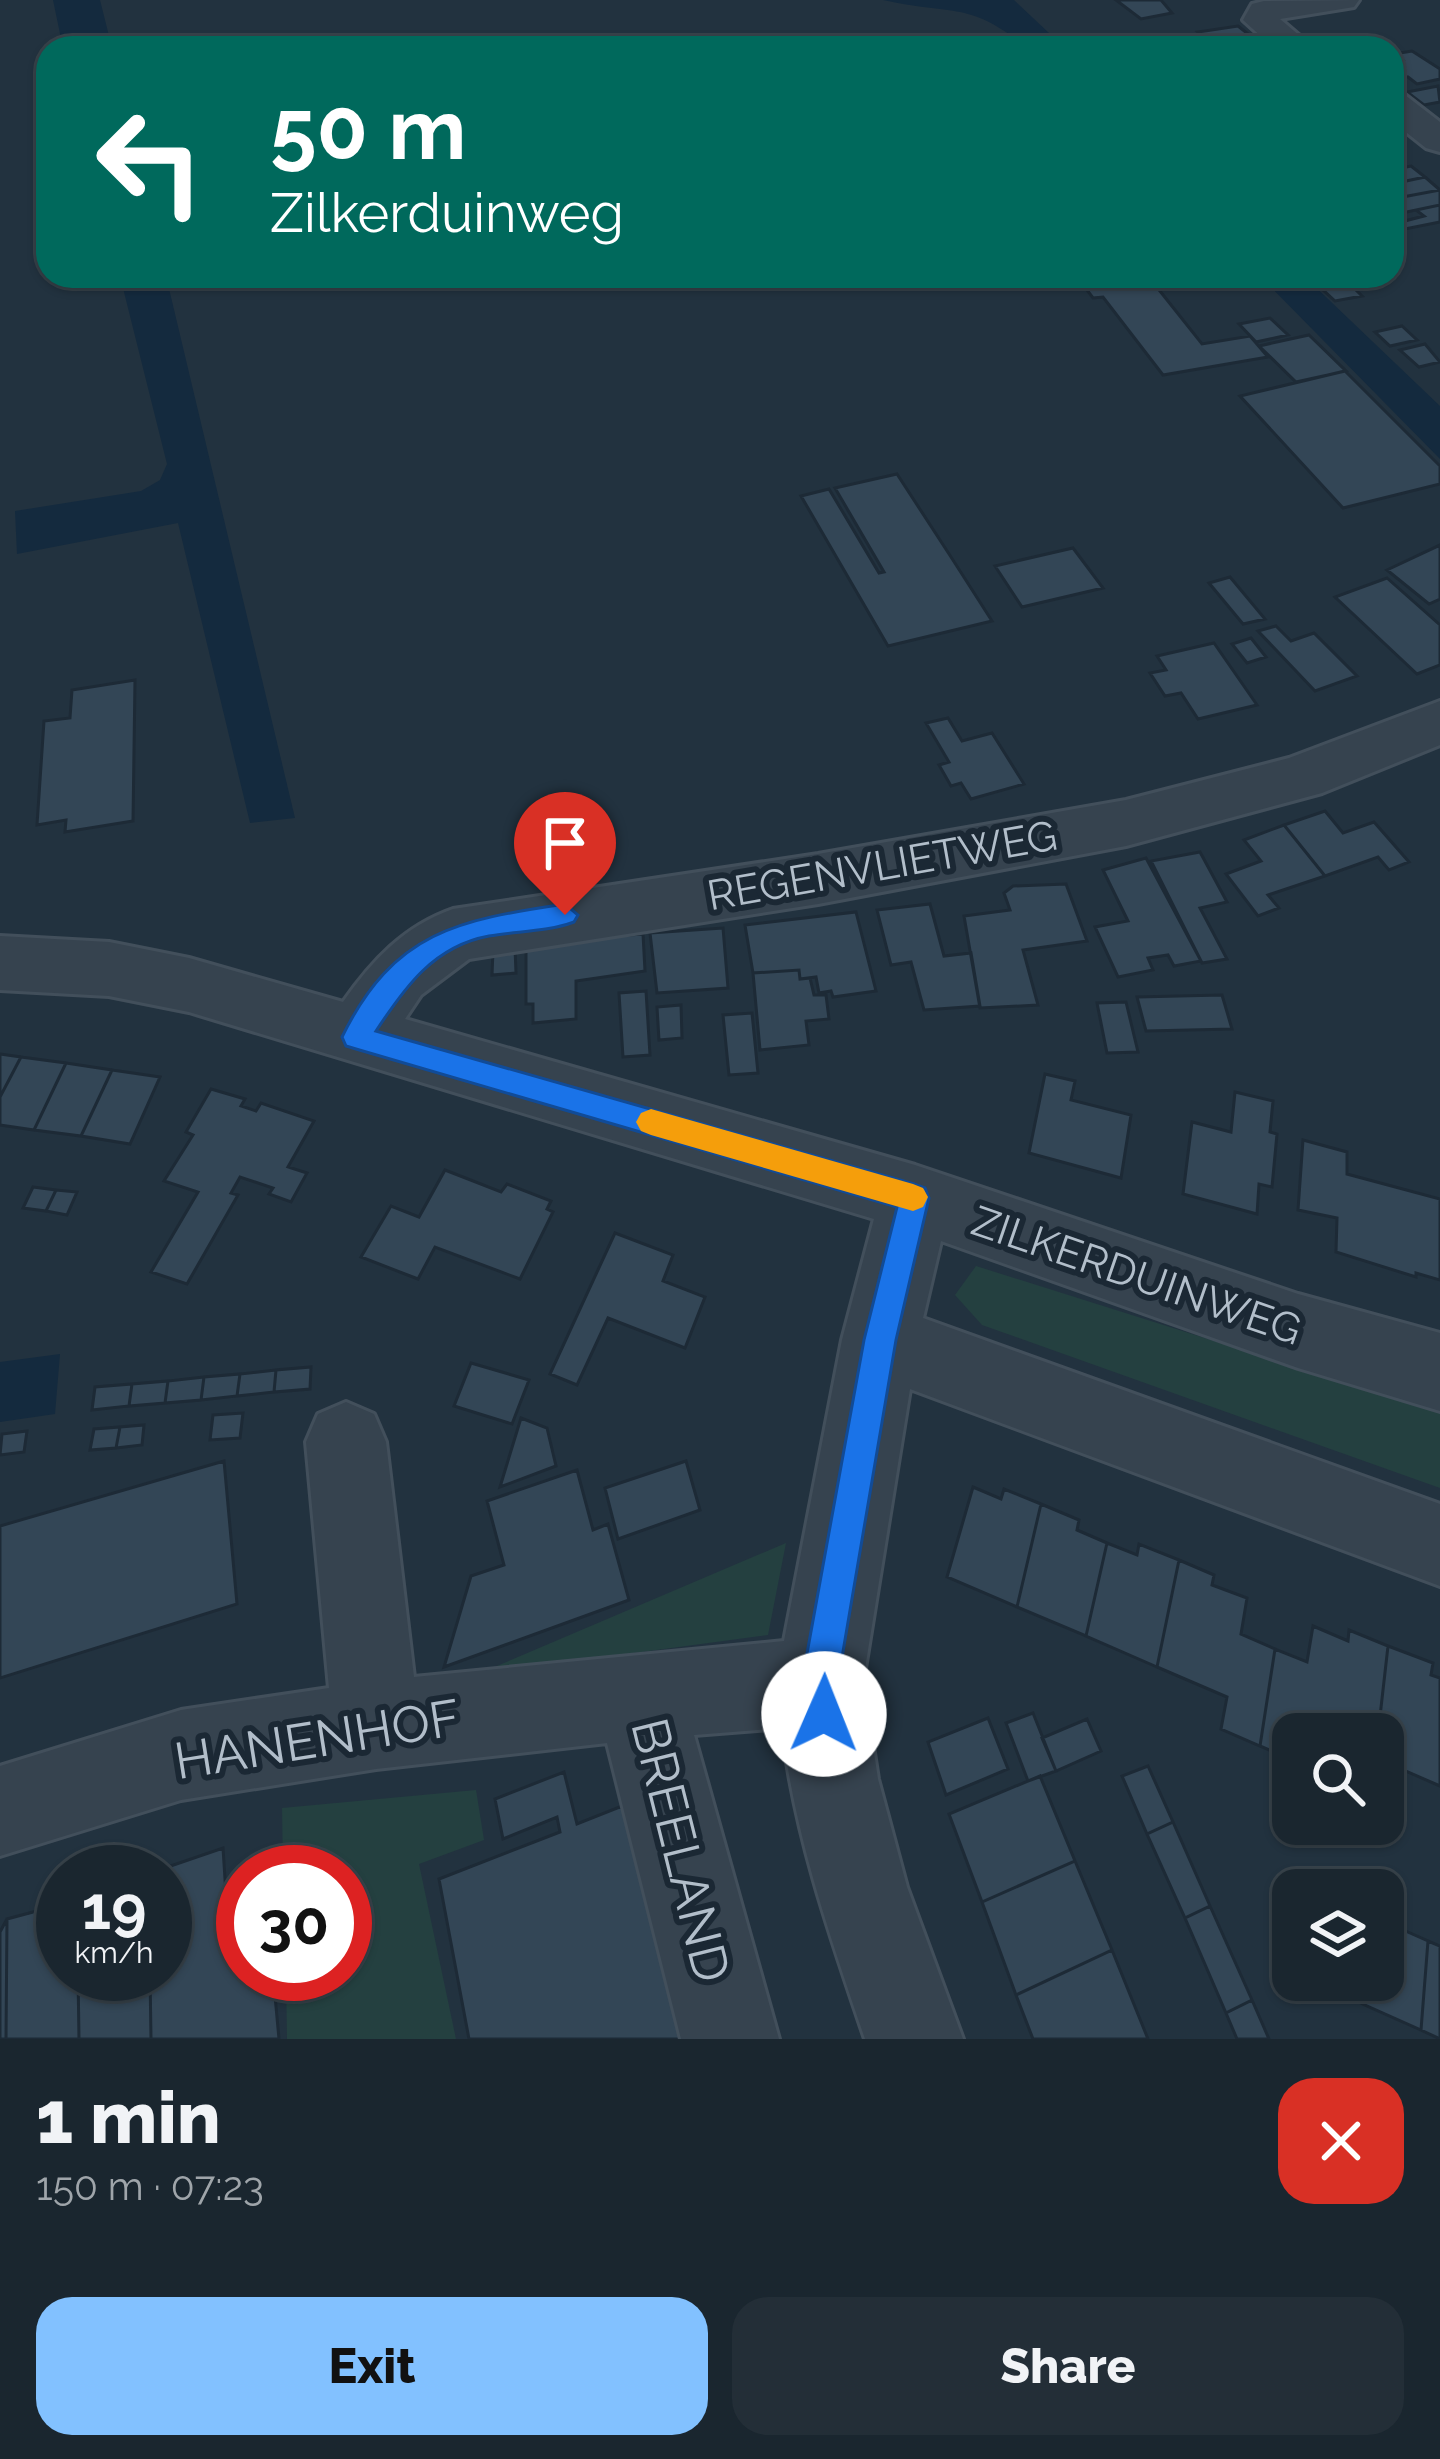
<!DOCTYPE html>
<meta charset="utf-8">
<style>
body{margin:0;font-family:Raleway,sans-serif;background:#232e37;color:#f1f3f6;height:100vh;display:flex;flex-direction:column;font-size:45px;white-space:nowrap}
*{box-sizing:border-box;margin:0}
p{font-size:39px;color:#9fa5aa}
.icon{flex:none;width:66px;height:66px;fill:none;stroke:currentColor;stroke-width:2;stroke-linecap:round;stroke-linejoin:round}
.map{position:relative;height:2039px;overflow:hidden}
.details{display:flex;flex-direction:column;background:#1a262f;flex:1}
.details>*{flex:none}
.hud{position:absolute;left:36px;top:36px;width:1368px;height:252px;border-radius:36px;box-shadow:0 3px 9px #0004,0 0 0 3px #38434b;background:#00695c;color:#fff;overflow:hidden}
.controls{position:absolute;left:1272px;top:1713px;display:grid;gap:24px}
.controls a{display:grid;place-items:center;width:132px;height:132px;border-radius:24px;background:#1a262f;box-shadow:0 3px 9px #0004,0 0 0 3px #38434b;font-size:60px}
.speed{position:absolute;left:36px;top:1845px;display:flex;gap:24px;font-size:60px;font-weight:700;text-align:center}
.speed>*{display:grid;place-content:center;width:156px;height:156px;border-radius:50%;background:#1a262f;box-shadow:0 3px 9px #0004,0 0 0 3px #38434b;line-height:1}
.speed small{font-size:30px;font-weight:400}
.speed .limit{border:18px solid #d22;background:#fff;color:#111}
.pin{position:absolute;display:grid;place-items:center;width:102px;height:102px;color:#fff;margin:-123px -51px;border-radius:50% 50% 50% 0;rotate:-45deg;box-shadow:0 0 12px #0007}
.pin .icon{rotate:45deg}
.me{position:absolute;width:132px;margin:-66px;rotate:1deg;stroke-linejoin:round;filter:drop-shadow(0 0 9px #0008)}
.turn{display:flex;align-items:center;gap:42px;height:252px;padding:0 36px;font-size:54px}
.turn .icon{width:156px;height:156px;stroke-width:2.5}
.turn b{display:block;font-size:84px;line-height:102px}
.round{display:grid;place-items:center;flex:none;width:126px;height:126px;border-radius:36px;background:#232e37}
.headline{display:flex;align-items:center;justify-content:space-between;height:204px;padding:0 36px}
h1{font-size:72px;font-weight:800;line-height:90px}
.primary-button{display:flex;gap:24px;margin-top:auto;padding:24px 36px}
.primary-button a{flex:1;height:138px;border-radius:36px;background:#82c1ff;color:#111;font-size:48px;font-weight:800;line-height:138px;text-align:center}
.primary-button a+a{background:#232e37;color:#f1f3f6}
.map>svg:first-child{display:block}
</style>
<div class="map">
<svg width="1440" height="2039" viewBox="0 0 1440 2039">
<rect width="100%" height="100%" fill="#22323f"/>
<path fill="#244040" d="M 976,1266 L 1440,1412 L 1440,1488 L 982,1325 L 955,1295 Z
M 786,1543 L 768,1635 L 478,1674 Z
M 476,1790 L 484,1840 L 419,1864 L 456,2039 L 287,2039 L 286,1974 L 345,1974 L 345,1872 L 283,1872 L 282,1808 Z"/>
<path fill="#142a3e" d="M 53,0 L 100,0 L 112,48 L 63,48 Z
M 883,0 L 1014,0 L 1065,48 L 1027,48 C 969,0 954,16 883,0 Z
M 120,276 L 166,276 L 295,818 L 250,823 L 178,523 L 17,554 L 15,511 L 141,491 L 160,480 L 167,464 Z
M 1260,276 L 1304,276 L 1440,406 L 1440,459 Z
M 60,1354 L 55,1414 L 0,1422 L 0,1362 Z"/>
<path fill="#334656" stroke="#1d2a36" stroke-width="3" d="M 1116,0 L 1161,0 L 1172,13 L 1141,19 Z
M 1238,26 L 1262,45 L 1217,48 L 1198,32 Z
M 1412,51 L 1440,69 L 1440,79 L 1417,84 L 1408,77 L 1392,76 L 1392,62 L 1402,60 L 1394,54 Z
M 1438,86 L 1440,102 L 1424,105 L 1407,92 Z
M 1411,166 L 1425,177 L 1392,184 L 1392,170 Z
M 1425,177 L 1440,190 L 1392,199 L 1392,184 Z
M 1440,190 L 1440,205 L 1402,213 L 1392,206 L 1392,199 Z
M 1440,205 L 1440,222 L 1405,229 L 1397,223 L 1424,216 L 1416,210 Z
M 1148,276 L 1202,344 L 1250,336 L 1268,357 L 1163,375 L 1103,297 L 1093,298 L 1078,278 Z
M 1348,282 L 1362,296 L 1335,301 L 1321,288 Z
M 1270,318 L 1288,335 L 1256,342 L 1239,324 Z
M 1402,326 L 1417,340 L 1390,346 L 1375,332 Z
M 1309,335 L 1346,371 L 1296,382 L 1259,346 Z
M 1425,344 L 1440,362 L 1419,367 L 1400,350 Z
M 1345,371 L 1440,466 L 1440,484 L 1343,508 L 1240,396 Z
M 897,474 L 951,557 L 992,621 L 888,646 L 801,496 L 829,489 L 879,573 L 884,572 L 835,488 Z
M 1440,545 L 1440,599 L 1429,604 L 1387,570 Z
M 1073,548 L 1103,588 L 1022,607 L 995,566 Z
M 1230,577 L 1265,619 L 1243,624 L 1209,583 Z
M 1387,578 L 1440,625 L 1440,665 L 1417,674 L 1335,597 Z
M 1276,626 L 1291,641 L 1314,633 L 1357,676 L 1315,691 L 1258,631 Z
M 1251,638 L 1266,657 L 1247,663 L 1232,644 Z
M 1214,643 L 1257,705 L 1198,719 L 1181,693 L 1165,696 L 1150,673 L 1166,670 L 1157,656 Z
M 135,680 L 133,821 L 65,832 L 66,820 L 37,825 L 44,721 L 70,718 L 72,690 Z
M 948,718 L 962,741 L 992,733 L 1024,784 L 971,799 L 961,783 L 951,786 L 939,765 L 949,762 L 926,723 Z
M 1325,811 L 1343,833 L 1374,822 L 1409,862 L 1389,870 L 1378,857 L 1325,876 L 1284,825 Z
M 1284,825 L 1325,876 L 1268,895 L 1279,908 L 1258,916 L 1226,874 L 1261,861 L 1244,840 Z
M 1200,852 L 1227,902 L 1200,908 L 1227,959 L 1202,963 L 1151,861 Z
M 1146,858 L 1201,961 L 1174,966 L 1168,955 L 1148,958 L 1153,970 L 1118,977 L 1095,927 L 1128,921 L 1103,870 Z
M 1066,884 L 1087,941 L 1023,950 L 1038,1005 L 980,1008 L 964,916 L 1010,910 L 1004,893 L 1013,886 Z
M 930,904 L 944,956 L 971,953 L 980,1006 L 924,1010 L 911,962 L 891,965 L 877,910 Z
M 856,912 L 876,991 L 833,997 L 831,991 L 819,993 L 816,977 L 800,979 L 799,970 L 753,973 L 745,925 Z
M 723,928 L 728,988 L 657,993 L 650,933 Z
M 643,934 L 645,971 L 576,981 L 576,1019 L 533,1023 L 533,1004 L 526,1004 L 526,942 Z
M 515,948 L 516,973 L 492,975 L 493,950 Z
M 799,970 L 800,979 L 810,978 L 814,995 L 826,995 L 829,1019 L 806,1021 L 809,1045 L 760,1050 L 753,973 Z
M 646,991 L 650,1055 L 623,1057 L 619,993 Z
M 1222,995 L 1232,1029 L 1146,1031 L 1137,997 Z
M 1126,1002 L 1138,1052 L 1107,1053 L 1097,1003 Z
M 681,1005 L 682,1038 L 659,1040 L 657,1007 Z
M 752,1013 L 758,1073 L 729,1075 L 723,1015 Z
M 0,1054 L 21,1057 L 0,1097 Z
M 21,1057 L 66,1063 L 34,1130 L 0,1125 L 0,1097 Z
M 66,1063 L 112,1070 L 81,1136 L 34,1130 Z
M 112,1070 L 160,1077 L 130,1144 L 81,1136 Z
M 1045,1074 L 1075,1081 L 1071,1100 L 1131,1115 L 1121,1178 L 1029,1153 Z
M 211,1089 L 245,1099 L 241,1106 L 256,1111 L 261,1103 L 314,1121 L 288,1167 L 307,1173 L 291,1202 L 269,1194 L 273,1188 L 240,1177 L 231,1193 L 238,1195 L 187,1284 L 151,1272 L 198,1192 L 164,1181 L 193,1135 L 186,1132 Z
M 1235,1092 L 1273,1101 L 1270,1132 L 1277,1134 L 1272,1187 L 1259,1184 L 1257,1214 L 1183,1194 L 1192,1122 L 1231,1132 Z
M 1303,1140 L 1347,1152 L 1347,1174 L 1440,1199 L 1440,1280 L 1416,1273 L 1416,1277 L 1336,1252 L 1337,1218 L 1298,1210 Z
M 445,1170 L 501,1192 L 507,1184 L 551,1201 L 547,1209 L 553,1212 L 520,1279 L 435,1247 L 418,1279 L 361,1257 L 391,1206 L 419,1217 Z
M 33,1187 L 56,1190 L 46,1211 L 23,1208 Z
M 56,1190 L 77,1192 L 67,1215 L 46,1211 Z
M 615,1233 L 673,1255 L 663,1281 L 705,1297 L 685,1348 L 608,1318 L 577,1385 L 550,1374 Z
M 471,1363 L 529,1380 L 512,1424 L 454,1406 Z
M 311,1367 L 310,1389 L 274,1392 L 276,1370 Z
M 276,1370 L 274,1392 L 237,1396 L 240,1374 Z
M 240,1374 L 237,1396 L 201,1400 L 204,1377 Z
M 204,1377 L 201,1400 L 165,1403 L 168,1381 Z
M 168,1381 L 165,1403 L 129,1406 L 132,1384 Z
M 132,1384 L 129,1406 L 92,1410 L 95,1387 Z
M 243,1413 L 240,1438 L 210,1440 L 213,1415 Z
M 521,1418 L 547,1428 L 556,1466 L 500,1487 Z
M 144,1425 L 142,1445 L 116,1448 L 120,1427 Z
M 120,1427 L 116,1448 L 90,1450 L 94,1429 Z
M 27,1431 L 24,1452 L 0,1455 L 2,1434 Z
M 224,1461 L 237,1604 L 0,1678 L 0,1526 Z
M 686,1461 L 700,1510 L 618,1539 L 605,1488 Z
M 577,1470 L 593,1530 L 608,1524 L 629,1600 L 444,1667 L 471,1576 L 504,1565 L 487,1501 Z
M 973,1487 L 1001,1499 L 1004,1489 L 1041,1504 L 1017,1607 L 947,1577 Z
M 1041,1504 L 1079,1520 L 1077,1530 L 1107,1543 L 1086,1636 L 1017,1607 Z
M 1107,1543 L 1137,1555 L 1139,1544 L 1179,1560 L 1157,1667 L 1086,1636 Z
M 1179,1560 L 1214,1575 L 1212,1585 L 1247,1598 L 1241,1634 L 1275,1649 L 1260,1746 L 1221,1729 L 1227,1697 L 1157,1667 Z
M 1313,1626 L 1348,1641 L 1349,1630 L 1388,1646 L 1378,1734 L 1319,1734 L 1303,1727 L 1302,1734 L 1293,1734 L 1293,1760 L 1260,1746 L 1275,1649 L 1307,1662 Z
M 1388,1646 L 1433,1663 L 1431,1675 L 1440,1678 L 1440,1786 L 1383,1761 L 1383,1734 L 1378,1734 Z
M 1033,1713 L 1056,1771 L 1028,1781 L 1006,1723 Z
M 988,1718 L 1008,1769 L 946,1795 L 928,1742 Z
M 1087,1719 L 1101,1751 L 1056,1771 L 1042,1738 Z
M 1148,1766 L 1173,1822 L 1147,1834 L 1122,1776 Z
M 564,1772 L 577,1824 L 622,1806 L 682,2039 L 469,2039 L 439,1879 L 560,1832 L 557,1817 L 503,1839 L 495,1799 Z
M 1040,1776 L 1075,1861 L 982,1902 L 949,1814 Z
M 1173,1822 L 1210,1906 L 1185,1918 L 1147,1834 Z
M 223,1848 L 230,1956 L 243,1952 L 243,1974 L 273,1974 L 279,2039 L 151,2039 L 150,1974 L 165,1974 L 165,1872 L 153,1872 Z
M 1075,1861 L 1112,1950 L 1016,1995 L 982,1902 Z
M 63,1904 L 63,1974 L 78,1974 L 79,2039 L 6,2039 L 7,1919 Z
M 1210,1906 L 1252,2000 L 1226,2013 L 1185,1918 Z
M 7,1919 L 6,2039 L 0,2039 L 0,1932 Z
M 1383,1921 L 1428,1941 L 1421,2030 L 1365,2005 L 1368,1980 L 1383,1980 Z
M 1428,1941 L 1440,1946 L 1440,2039 L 1421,2030 Z
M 1112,1950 L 1148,2039 L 1033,2039 L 1016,1995 Z
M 78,1974 L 150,1974 L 151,2039 L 79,2039 Z
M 1328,1980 L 1368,1980 L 1365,2005 L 1327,1987 Z
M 1252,2000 L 1269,2039 L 1237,2039 L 1226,2013 Z"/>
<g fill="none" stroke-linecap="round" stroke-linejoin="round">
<defs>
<path id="minor" d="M 1359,0 L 1354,7 L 1280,19 L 1314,48 L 1274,48 L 1243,20 L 1252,4 L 1264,1 Z
M 1392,92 L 1405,95 L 1440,122 L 1440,152 L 1426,148 L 1392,121 Z
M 1440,701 L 1440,745 L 1322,793 L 1126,846 L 818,904 L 469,959 L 421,995 L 405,1019 L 915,1165 L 1298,1294 L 1440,1333 L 1440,1411 L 1298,1368 L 941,1241 L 923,1318 L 1440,1504 L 1440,1586 L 910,1389 L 863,1681 L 878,1779 L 907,1887 L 963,2039 L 865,2039 C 830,1936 795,1836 782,1728 L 694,1735 L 779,2039 L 681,2039 L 607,1743 L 376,1769 L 181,1800 L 0,1856 L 0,1766 L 181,1710 L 329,1688 L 306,1442 L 318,1414 L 346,1402 L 374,1414 L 386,1442 L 414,1677 L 784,1641 L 842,1340 L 874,1219 L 189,1012 L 109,996 L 0,990 L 0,936 L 109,942 L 189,958 L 343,1002 C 372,961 404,926 453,909 L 818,854 L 1126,800 L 1289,758 Z"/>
</defs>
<use href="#minor" stroke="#424f5b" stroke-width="6"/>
<use href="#minor" fill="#36434f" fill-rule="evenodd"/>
</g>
<path fill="#1a73e8" stroke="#114b97" stroke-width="3" d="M 565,904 L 578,915 L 574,922 C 547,932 517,931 489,936 C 434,946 405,987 376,1031 L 914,1184 L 925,1188 L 929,1198 L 896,1340 L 838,1681 L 843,1714 L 837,1726 L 824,1732 L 812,1726 L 802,1681 L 864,1340 L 897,1207 L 356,1049 L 346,1046 L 342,1037 C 394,931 458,920 565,904 Z"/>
<path fill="#f59e0b" d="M 651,1109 L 913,1184 L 923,1188 L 928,1197 L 923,1207 L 913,1211 L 651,1135 L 641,1131 L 636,1122 L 641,1113 Z"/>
<g text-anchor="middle" stroke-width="12" stroke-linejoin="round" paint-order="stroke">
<g font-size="42" fill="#b2beca" stroke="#1b2834">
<text transform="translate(882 865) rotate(-10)" y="15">REGENVLIETWEG</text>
<text transform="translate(1137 1275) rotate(19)" y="15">ZILKERDUINWEG</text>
</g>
<g font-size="51" fill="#b2beca" stroke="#1b2834">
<text transform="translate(317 1739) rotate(-9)" y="18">HANENHOF</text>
<text transform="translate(681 1850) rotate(76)" y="18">BREELAND</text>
</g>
</g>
</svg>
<div class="controls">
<a><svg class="icon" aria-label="search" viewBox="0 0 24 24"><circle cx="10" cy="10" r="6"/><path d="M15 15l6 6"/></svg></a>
<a><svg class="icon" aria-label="layers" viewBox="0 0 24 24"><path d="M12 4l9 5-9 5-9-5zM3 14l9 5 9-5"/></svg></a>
</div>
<div class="speed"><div>19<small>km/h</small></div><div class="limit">30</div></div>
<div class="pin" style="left:565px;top:915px;background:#d93025"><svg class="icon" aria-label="arrive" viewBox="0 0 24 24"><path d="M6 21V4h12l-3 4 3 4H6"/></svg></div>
<svg class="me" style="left:824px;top:1714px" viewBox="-20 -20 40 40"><circle r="19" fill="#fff"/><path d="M0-13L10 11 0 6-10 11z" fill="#1a73e8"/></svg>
<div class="hud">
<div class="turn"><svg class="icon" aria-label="left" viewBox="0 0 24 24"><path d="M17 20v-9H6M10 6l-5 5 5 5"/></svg><div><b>50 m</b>Zilkerduinweg</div></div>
</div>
</div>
<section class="details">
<div class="headline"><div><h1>1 min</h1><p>150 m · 07:23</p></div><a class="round" style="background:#d93025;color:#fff"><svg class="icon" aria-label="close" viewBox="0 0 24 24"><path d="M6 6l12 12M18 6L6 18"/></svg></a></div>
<div class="primary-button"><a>Exit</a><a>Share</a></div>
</section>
